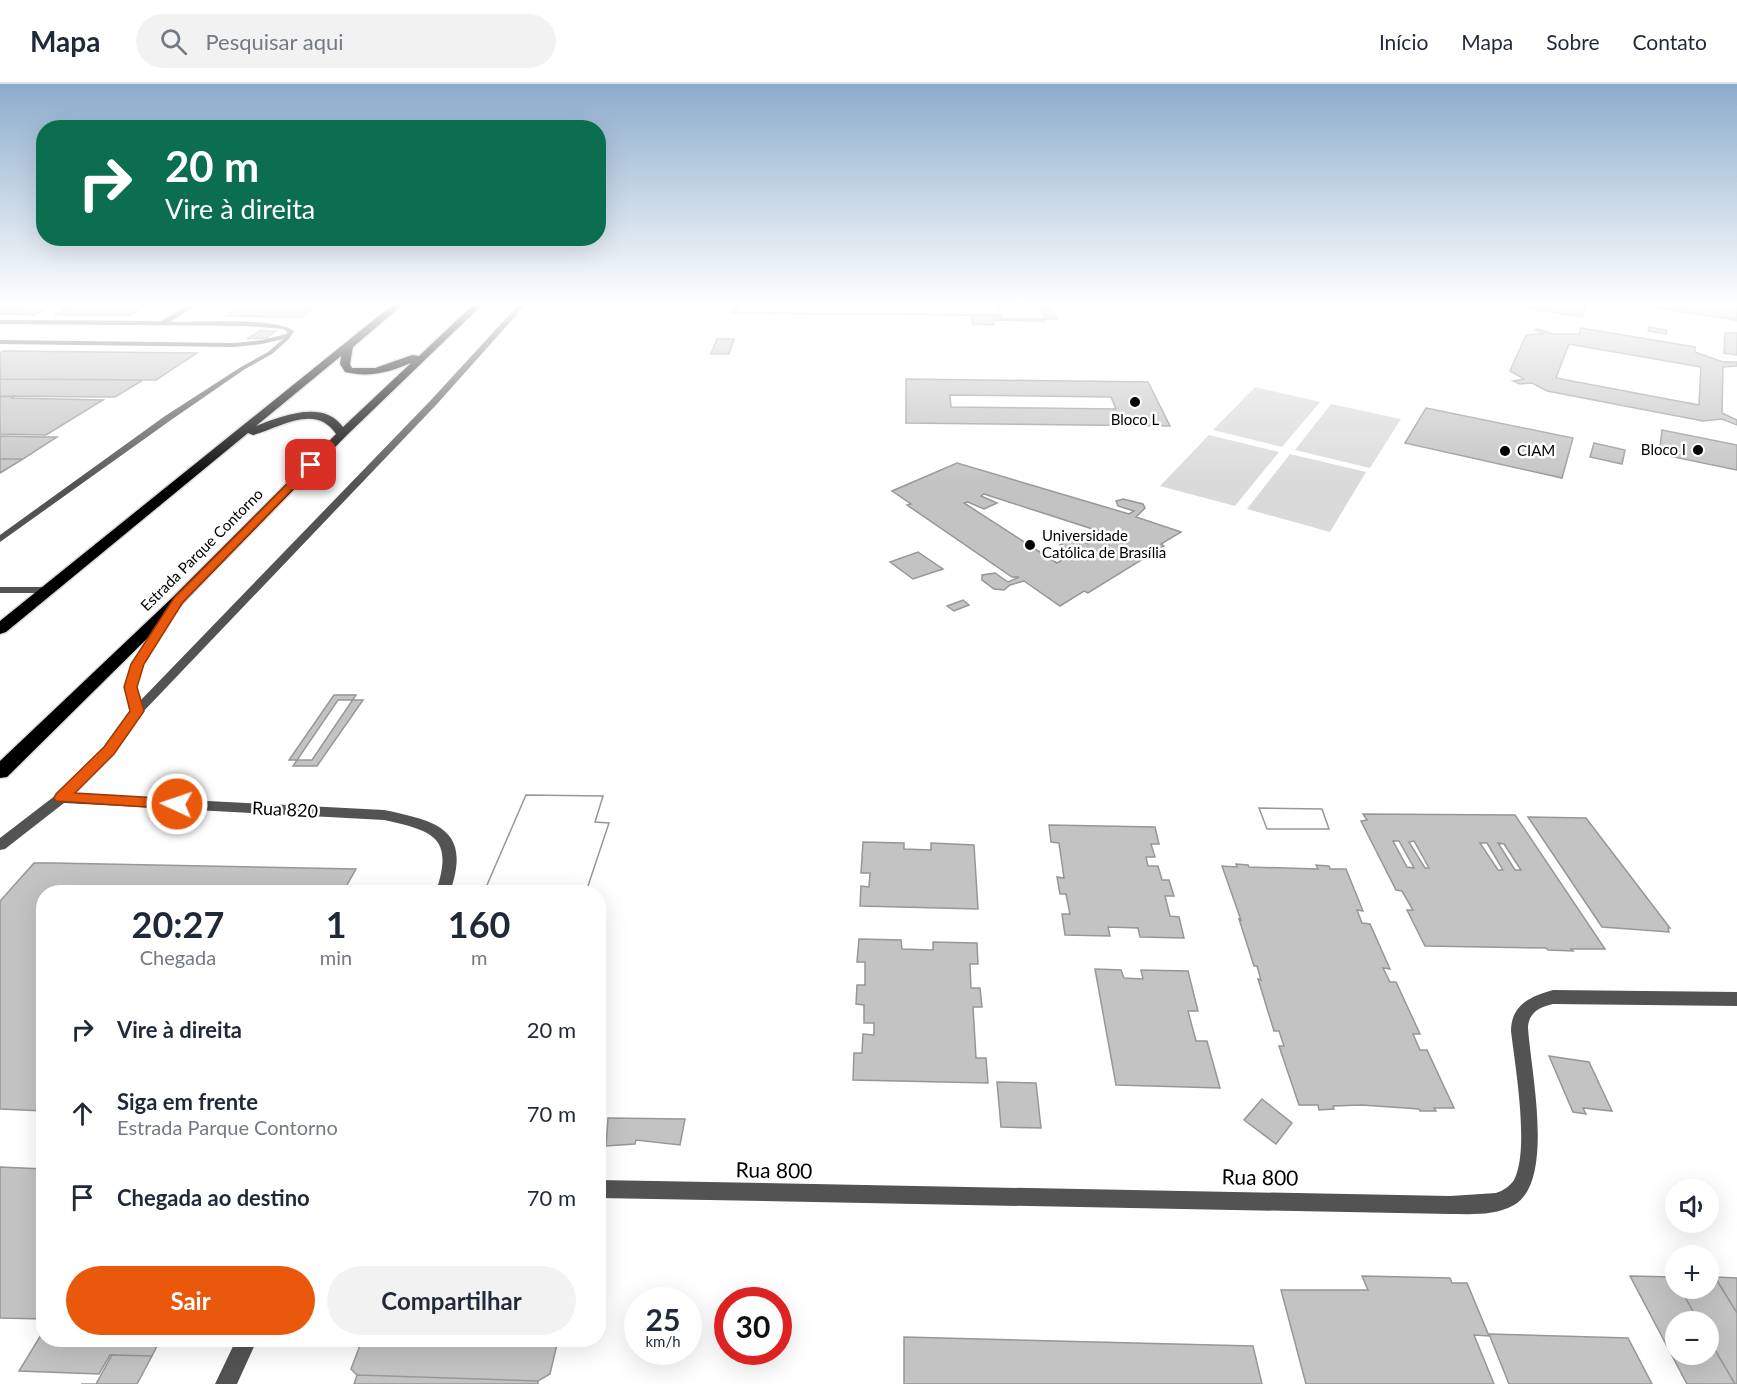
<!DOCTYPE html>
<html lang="pt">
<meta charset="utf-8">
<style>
body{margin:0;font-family:Lato,sans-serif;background:#f2f2f3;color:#1f2937;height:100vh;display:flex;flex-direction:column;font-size:22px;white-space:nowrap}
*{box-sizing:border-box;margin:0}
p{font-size:20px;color:#747a83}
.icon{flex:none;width:33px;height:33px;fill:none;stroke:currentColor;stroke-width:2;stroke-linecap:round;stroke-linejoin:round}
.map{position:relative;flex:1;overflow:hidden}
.side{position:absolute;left:36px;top:801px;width:570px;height:462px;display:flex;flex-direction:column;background:#fff;border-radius:24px;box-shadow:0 6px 24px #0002}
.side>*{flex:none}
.top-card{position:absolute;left:36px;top:36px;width:570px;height:126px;border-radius:24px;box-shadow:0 6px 24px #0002;background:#0b6e4f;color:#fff;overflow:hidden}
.tools{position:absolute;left:1665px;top:1095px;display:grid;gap:12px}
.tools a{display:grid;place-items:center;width:54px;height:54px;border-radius:50%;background:#fff;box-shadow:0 6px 24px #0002;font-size:30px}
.speed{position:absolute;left:624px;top:1203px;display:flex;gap:12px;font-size:30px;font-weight:700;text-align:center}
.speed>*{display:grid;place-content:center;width:78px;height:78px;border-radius:50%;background:#fff;box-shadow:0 6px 24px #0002;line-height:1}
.speed small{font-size:15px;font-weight:400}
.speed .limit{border:9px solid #d22;background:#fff;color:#111}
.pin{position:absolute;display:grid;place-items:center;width:51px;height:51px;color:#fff;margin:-26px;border-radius:12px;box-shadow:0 3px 9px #0006}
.me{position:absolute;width:66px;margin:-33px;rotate:273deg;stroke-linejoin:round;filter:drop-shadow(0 0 4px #0008)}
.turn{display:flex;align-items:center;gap:21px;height:126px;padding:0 30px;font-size:27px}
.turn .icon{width:78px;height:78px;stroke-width:2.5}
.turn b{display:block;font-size:42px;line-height:51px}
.eta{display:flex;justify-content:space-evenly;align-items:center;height:102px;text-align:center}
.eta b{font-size:36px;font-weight:700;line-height:42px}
.primary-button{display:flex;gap:12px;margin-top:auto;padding:12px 30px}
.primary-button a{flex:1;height:69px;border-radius:36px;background:#ea580c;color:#fff;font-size:24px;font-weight:700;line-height:69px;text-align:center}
.primary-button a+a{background:#f2f2f3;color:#1f2937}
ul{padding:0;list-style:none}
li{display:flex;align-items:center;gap:18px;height:84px;padding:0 30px}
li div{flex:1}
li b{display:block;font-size:22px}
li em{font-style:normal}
header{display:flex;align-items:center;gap:36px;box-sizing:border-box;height:84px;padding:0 30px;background:#fff;border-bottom:2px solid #e0e1e3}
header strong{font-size:28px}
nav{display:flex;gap:33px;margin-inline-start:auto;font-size:21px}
.search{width:420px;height:54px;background:#f2f2f3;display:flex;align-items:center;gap:15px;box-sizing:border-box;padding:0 21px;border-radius:33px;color:#747a83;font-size:22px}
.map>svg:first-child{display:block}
</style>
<header>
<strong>Mapa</strong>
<div class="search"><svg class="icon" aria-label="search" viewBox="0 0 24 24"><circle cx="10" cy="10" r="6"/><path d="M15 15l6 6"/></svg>Pesquisar aqui</div>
<nav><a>Início</a><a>Mapa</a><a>Sobre</a><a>Contato</a></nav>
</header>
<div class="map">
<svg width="1737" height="1300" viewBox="0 0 1737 1300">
<rect width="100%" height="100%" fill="#fff"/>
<path fill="#dadada" d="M 1255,303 L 1320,318 L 1282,363 L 1213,346 Z
M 1331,320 L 1401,335 L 1370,384 L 1295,366 Z
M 1209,351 L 1279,368 L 1235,422 L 1160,402 Z
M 1290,370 L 1366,388 L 1330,448 L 1247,425 Z"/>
<path fill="#c3c3c3" stroke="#979797" stroke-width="1.5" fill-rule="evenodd" d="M 0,218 L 32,218 L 6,230 L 0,230 Z
M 32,218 L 60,218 L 34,231 L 6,230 Z
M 60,218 L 79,218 L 68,224 L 49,223 Z
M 79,218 L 154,218 L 130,231 L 54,231 Z
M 247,218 L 323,218 L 320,220 L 245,219 Z
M 885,218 L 905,218 L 905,222 L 940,222 L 940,218 L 1050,218 L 1051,222 L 1041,222 L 1042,225 L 1049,225 L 1050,227 L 1042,227 L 1045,237 L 996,236 L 994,237 L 994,241 L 973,240 L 971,231 L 731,229 L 734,220 L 900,222 L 896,219 Z
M 997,218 L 1050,218 L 1057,235 L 1002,235 Z
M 1527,218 L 1581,218 L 1587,219 L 1582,233 L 1524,224 Z
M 1621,218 L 1737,218 L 1737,237 L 1735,236 Z
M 245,219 L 299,220 L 320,220 L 302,233 L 225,232 Z
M 739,219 L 998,221 L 1001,231 L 735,229 Z
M 1649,243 L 1667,246 L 1666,250 L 1648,247 Z
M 1581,244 L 1695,263 L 1695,268 L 1723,278 L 1737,278 L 1737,282 L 1723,283 L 1722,329 L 1737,336 L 1737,341 L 1722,335 L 1703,337 L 1547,307 L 1532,299 L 1520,300 L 1513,297 L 1524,295 L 1510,287 L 1526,251 L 1543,250 L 1535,246 L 1538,245 L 1553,250 L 1579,250 ZM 1569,260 L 1701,283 L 1699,321 L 1556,294 Z
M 260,247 L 276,247 L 266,254 L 247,255 Z
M 1725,249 L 1737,249 L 1737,271 L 1724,269 Z
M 717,255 L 734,255 L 729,270 L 711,270 Z
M 3,267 L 197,269 L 156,296 L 0,295 L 0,269 Z
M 0,295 L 131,296 L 143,296 L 115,313 L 105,313 L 0,312 Z
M 906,295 L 1148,298 L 1170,342 L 906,339 ZM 950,311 L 1111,313 L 1116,325 L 951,323 Z
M 15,312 L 11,314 L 103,316 L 46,351 L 0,350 L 0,313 Z
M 1426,324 L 1573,354 L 1562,394 L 1405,359 Z
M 1662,346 L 1737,361 L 1737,386 L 1659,370 Z
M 0,352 L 43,353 L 57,353 L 23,375 L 0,375 Z
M 1594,359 L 1625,366 L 1622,380 L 1590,373 Z
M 0,375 L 23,375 L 0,389 Z
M 957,379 L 1129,430 L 1134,427 L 1118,422 L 1116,417 L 1123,415 L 1143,420 L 1145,424 L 1136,433 L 1181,448 L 1161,460 L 1164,462 L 1088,509 L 1084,507 L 1060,522 L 1024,497 L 1010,501 L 1004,506 L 994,505 L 982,496 L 982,491 L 995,489 L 1008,498 L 1019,493 L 1012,493 L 907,421 L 911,420 L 892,407 ZM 984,410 L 1108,450 L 1088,460 L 1074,453 L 1060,461 L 1076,468 L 1057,479 L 964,419 L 968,418 L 984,425 L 997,419 L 981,412 Z
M 918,468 L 943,485 L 913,495 L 890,478 Z
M 963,516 L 969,521 L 954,527 L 947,522 Z
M 334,611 L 356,611 L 312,676 L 289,676 Z
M 338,616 L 363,616 L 317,682 L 293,682 Z
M 526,711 L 603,712 L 595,738 L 609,739 L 586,808 L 484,808 Z
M 526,711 L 603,712 L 595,738 L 609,739 L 586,808 L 484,808 Z
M 1259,724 L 1322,725 L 1329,745 L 1267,745 Z
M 1259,724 L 1322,725 L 1329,745 L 1267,745 Z
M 1363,730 L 1515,731 L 1605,865 L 1571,865 L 1573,867 L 1548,866 L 1546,864 L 1425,862 L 1407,826 L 1413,826 L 1402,807 L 1396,806 L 1361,737 L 1367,736 ZM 1393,757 L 1399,757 L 1414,784 L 1407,783 ZM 1414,757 L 1429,784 L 1425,784 L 1409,758 ZM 1480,759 L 1487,759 L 1503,786 L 1498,786 ZM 1498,759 L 1504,760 L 1521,786 L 1515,786 Z
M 1528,733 L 1586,734 L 1670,844 L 1668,844 L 1669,848 L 1602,843 Z
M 1049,741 L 1155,743 L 1159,760 L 1151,760 L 1155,773 L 1146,773 L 1148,782 L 1158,782 L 1162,796 L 1169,796 L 1174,812 L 1165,812 L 1170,832 L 1179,833 L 1184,854 L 1140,853 L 1138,844 L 1108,843 L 1110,852 L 1065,851 L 1062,830 L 1070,830 L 1066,810 L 1060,810 L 1057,793 L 1064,794 L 1059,759 L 1051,758 Z
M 863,758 L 904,759 L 904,765 L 931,766 L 931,759 L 974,761 L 978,825 L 860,822 L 861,802 L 869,803 L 870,789 L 861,789 Z
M 34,779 L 53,779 L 356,785 L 343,808 L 44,808 L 44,1027 L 0,1025 L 0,817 Z
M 1236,780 L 1248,781 L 1249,783 L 1318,785 L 1316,781 L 1329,782 L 1330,785 L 1346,785 L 1363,827 L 1357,826 L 1362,839 L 1370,840 L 1390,885 L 1383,884 L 1390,898 L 1396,898 L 1420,950 L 1413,950 L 1420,966 L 1427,966 L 1454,1024 L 1434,1024 L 1436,1027 L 1420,1027 L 1419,1025 L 1362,1021 L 1333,1022 L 1334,1025 L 1319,1026 L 1318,1021 L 1299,1021 L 1279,962 L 1284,962 L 1279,947 L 1274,947 L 1258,895 L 1261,896 L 1257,882 L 1254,882 L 1239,835 L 1241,836 L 1222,782 L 1237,783 Z
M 859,855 L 901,856 L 902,865 L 933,866 L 933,858 L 977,859 L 978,880 L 970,880 L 971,904 L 980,904 L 982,923 L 973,923 L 976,974 L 986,974 L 988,999 L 853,996 L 854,969 L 862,969 L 863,950 L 874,951 L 874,939 L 864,939 L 864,921 L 856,920 L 857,901 L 865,901 L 865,878 L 857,878 Z
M 1095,885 L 1121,886 L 1124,894 L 1143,895 L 1141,886 L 1188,887 L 1198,927 L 1188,927 L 1196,957 L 1207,957 L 1220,1004 L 1116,1001 Z
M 1549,972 L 1589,978 L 1612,1027 L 1583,1024 L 1586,1030 L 1573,1028 Z
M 997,998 L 1036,999 L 1041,1044 L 1001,1043 Z
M 1262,1015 L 1292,1039 L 1276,1060 L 1244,1036 Z
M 608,1034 L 685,1035 L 680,1061 L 636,1056 L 635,1060 L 606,1062 Z
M 0,1083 L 44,1085 L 44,1235 L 0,1234 Z
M 1362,1192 L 1450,1194 L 1452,1199 L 1467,1199 L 1489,1252 L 1474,1251 L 1494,1300 L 1306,1300 L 1281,1206 L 1368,1206 Z
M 1630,1192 L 1673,1193 L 1676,1204 L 1680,1204 L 1699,1238 L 1676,1238 L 1676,1270 L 1708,1270 L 1708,1254 L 1735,1300 L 1687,1300 Z
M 1715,1193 L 1737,1194 L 1737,1229 Z
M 1708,1194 L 1716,1195 L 1737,1229 L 1737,1300 L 1735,1300 L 1708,1254 L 1708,1238 L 1699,1238 L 1680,1204 L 1708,1204 Z
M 44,1246 L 44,1256 L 160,1256 L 152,1272 L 110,1271 L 99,1290 L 19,1287 Z
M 1489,1250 L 1628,1254 L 1652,1300 L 1509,1300 Z
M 904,1253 L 1253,1262 L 1262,1300 L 904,1300 Z
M 362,1256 L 558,1256 L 550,1290 L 538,1297 L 357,1291 L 351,1285 Z
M 112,1271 L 152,1272 L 137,1300 L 81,1300 L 96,1300 Z
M 357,1291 L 538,1297 L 538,1300 L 354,1300 Z"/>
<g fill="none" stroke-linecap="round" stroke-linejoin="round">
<defs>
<path id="highway" d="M 396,218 L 406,218 L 353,263 L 350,280 L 352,284 L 375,284 L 412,271 L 419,272 L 476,218 L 485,218 L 346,352 L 183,519 L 7,693 L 0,694 L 0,677 L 173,513 L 336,350 C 315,319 280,344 253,351 L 248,349 L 6,548 L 0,550 L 0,537 ZM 341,272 L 340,280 L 345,288 C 369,294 390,288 411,279 L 343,343 C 324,315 281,332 256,342 Z"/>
</defs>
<use href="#highway" stroke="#dbdbdb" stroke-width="3"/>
<path fill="#535353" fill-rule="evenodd" d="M 194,218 L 202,218 L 170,238 C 196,238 276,233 294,247 L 289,255 L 272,270 L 245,285 L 171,336 L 0,458 L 0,451 L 165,332 L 241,283 L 268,268 L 283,255 L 262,260 L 235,263 L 0,260 L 0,256 L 235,259 L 262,256 L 286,250 L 288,248 L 283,245 L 247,242 L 0,240 L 0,236 L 161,237 Z
M 521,218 L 528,218 L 437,320 L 141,630 L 113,670 L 73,710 L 384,726 C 437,737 472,745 450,808 L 436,808 C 454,753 434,747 384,736 L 64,719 L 5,765 L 0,766 L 0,754 L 56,711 L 105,664 L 131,627 L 124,603 L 133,580 L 169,523 L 173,522 L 178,525 L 143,580 L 136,603 L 140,617 L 431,316 Z
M 0,503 L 48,503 L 53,506 L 48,509 L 0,509 Z
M 1553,906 L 1737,908 L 1737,922 L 1553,920 C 1540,923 1529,928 1528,943 C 1530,983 1556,1097 1514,1121 C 1495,1132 1471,1130 1450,1130 L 598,1114 L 598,1096 L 1450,1112 L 1496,1109 C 1503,1107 1510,1102 1514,1096 C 1530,1066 1515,982 1511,947 C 1511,921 1531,912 1553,906 Z
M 236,1256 L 257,1256 L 237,1300 L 215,1300 Z"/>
<use href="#highway" fill="#000" fill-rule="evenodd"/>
</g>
<linearGradient id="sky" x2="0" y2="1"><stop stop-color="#8baccc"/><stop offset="0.55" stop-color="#fff"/><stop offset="1" stop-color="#fff" stop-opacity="0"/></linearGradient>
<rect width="1737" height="400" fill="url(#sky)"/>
<path fill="#ea580c" stroke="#983908" stroke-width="1.5" d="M 308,379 L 316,381 L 183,518 L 144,580 L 137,603 L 144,627 L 114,670 L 75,709 L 177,715 L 184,720 L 182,724 L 177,725 L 56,717 L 54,714 L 56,710 L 104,663 L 130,627 L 124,603 L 131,580 L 174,514 Z"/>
<g fill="#000" stroke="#fff" stroke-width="2">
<circle cx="1135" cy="318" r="6"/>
<circle cx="1698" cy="366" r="6"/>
<circle cx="1505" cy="367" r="6"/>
<circle cx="1030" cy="461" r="6"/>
</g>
<g text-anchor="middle" stroke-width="5" stroke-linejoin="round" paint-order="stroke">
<g font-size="15" fill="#000" stroke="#fff" text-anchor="start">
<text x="1135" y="341" text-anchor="middle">Bloco L</text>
<text x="1686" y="371" text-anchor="end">Bloco I</text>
<text x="1517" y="372">CIAM</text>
<text x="1042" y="457">Universidade<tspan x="1042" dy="17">Católica de Brasília</tspan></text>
</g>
<g font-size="15" fill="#000" stroke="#fff">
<text transform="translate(202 466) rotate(-45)" y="5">Estrada Parque Contorno</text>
</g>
<g font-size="18" fill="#000" stroke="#fff">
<text transform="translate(285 726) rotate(3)" y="6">Rua 820</text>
</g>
<g font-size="21" fill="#000" stroke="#fff">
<text transform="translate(774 1087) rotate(1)" y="7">Rua 800</text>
<text transform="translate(1260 1094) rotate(1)" y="7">Rua 800</text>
</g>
</g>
</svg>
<div class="tools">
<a><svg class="icon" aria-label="sound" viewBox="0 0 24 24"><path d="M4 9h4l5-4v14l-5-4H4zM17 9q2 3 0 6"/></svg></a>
<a>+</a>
<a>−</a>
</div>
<div class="speed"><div>25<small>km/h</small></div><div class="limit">30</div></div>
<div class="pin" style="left:311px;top:381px;background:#d93025"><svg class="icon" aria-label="arrive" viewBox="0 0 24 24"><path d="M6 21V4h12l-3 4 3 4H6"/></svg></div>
<svg class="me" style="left:177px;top:720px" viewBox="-20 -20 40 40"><circle r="17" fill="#ea580c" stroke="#fff" stroke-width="3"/><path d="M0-11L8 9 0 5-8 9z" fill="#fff"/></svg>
<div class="top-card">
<div class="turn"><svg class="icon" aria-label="right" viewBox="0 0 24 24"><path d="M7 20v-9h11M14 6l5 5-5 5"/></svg><div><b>20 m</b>Vire à direita</div></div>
</div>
<section class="side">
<div class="eta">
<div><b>20:27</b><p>Chegada</p></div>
<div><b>1</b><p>min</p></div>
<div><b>160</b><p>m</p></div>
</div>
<ul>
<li><svg class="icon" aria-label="right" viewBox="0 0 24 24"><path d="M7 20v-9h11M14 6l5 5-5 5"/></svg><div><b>Vire à direita</b></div><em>20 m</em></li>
<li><svg class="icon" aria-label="ahead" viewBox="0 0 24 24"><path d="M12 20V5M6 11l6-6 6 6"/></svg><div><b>Siga em frente</b><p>Estrada Parque Contorno</p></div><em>70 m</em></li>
<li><svg class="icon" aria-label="arrive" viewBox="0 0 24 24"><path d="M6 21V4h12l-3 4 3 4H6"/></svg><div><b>Chegada ao destino</b></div><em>70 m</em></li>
</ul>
<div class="primary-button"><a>Sair</a><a>Compartilhar</a></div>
</section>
</div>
